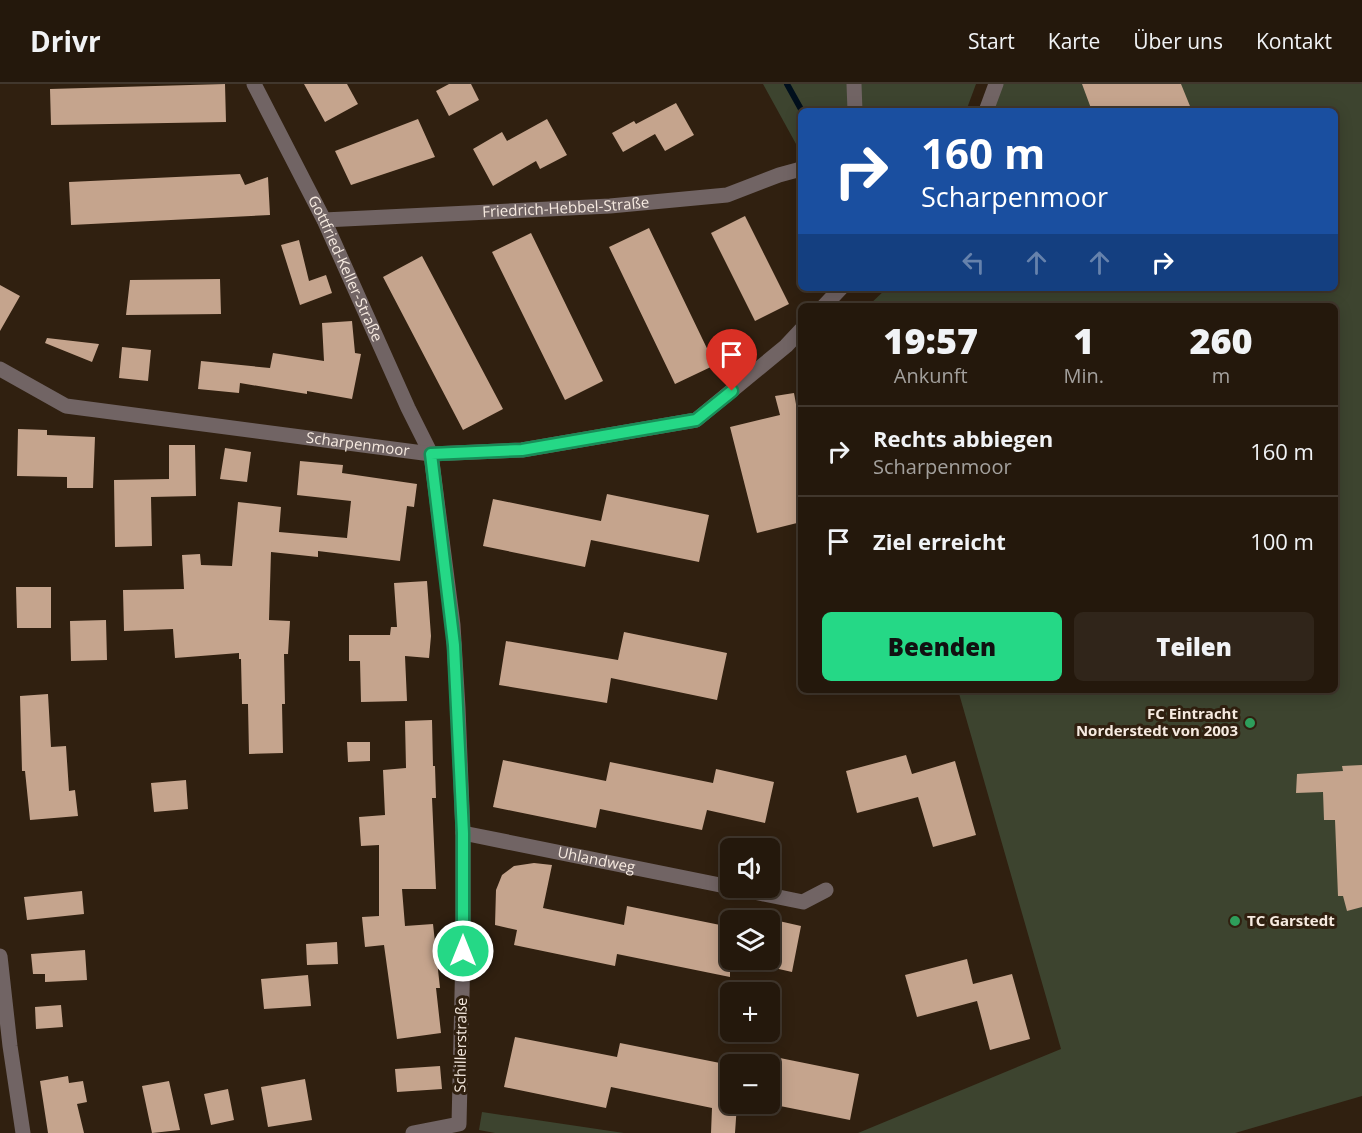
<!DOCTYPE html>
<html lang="de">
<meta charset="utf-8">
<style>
body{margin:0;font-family:"Open Sans",sans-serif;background:#30251a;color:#f1f3f6;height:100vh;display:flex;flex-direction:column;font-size:22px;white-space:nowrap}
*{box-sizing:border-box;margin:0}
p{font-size:20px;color:#a3a09d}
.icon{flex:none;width:33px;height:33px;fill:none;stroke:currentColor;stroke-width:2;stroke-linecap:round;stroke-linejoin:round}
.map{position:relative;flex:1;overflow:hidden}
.details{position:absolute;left:798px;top:219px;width:540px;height:390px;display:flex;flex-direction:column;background:#24180c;border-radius:9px;box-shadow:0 3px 15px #0003,0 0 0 2px #41372d}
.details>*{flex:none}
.top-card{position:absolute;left:798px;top:24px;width:540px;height:183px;border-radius:9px;box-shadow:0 3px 15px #0003,0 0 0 2px #41372d;background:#1a4fa0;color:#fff;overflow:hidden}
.fabs{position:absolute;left:720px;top:754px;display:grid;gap:12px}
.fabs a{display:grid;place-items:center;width:60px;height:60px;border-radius:9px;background:#24180c;box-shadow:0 3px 15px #0003,0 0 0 2px #41372d;font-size:30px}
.pin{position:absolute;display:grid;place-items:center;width:51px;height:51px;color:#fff;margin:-62px -26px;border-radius:50% 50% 50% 0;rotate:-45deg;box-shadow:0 0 6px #0007}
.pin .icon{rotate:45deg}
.me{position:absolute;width:66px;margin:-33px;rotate:0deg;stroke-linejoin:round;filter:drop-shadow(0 0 4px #0008)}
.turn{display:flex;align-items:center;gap:21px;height:126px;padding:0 24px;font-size:27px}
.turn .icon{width:78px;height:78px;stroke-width:2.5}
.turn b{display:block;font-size:42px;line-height:51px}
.lanes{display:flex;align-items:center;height:57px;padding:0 24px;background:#0003;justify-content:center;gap:30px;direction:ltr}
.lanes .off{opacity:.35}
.eta{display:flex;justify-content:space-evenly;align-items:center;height:102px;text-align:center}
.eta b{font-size:36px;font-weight:800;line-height:42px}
.cta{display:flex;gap:12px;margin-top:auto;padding:12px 24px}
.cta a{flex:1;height:69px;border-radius:9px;background:#25d886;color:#111;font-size:24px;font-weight:800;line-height:69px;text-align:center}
.cta a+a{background:#30251a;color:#f1f3f6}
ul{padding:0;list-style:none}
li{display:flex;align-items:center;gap:18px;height:90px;padding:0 24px;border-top:2px solid #41372d}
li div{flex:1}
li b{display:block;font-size:22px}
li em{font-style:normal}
header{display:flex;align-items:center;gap:36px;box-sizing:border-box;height:84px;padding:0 30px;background:#24180c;border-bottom:2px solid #41372d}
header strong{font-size:28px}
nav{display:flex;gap:33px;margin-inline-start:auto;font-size:21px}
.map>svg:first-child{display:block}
</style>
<header>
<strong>Drivr</strong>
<nav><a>Start</a><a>Karte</a><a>Über uns</a><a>Kontakt</a></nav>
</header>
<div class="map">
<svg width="1362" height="1049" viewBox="0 0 1362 1049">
<rect width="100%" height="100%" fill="#302010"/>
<path fill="#3d442f" d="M 763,0 L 976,0 L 966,27 L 801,27 L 801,69 Z
M 1001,0 L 1362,0 L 1362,1012 L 1235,1049 L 858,1049 L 1061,965 L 958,606 L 1335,606 L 1335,222 L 868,222 L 887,204 L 1335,204 L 1335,27 L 990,27 Z
M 482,1028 L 624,1049 L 495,1049 L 479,1046 Z"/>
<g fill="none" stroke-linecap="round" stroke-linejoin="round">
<path stroke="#000f1c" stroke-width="6" d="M 787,0 L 802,27"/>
</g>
<path fill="#c5a48d" d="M 225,0 L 226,38 L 51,41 L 50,5 Z
M 304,0 L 347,0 L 358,20 L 325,38 Z
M 449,0 L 471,0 L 479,16 L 449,32 L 436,7 Z
M 1082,0 L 1181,0 L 1192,27 L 1092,27 Z
M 676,19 L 694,51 L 665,67 L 655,50 L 623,68 L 612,49 L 634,37 L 636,40 Z
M 418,35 L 435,73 L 351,101 L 335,67 Z
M 547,35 L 567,71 L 540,85 L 536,77 L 493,102 L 473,65 L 502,48 L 507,57 Z
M 240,90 L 245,101 L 268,93 L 270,131 L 71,141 L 69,98 Z
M 745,132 L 789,220 L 755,237 L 711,149 Z
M 649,144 L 715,281 L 675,300 L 609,163 Z
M 531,149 L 603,297 L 565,316 L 492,168 Z
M 299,156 L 309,197 L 326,191 L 332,209 L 300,221 L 281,161 Z
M 422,172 L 503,325 L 463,346 L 383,193 Z
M 220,195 L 221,230 L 126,231 L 130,196 Z
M 0,201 L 20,212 L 0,247 Z
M 352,237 L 355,269 L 361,270 L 352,315 L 307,307 L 307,310 L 240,299 L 239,309 L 198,305 L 201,277 L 270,284 L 273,269 L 324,277 L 322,239 Z
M 47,254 L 99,260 L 92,278 L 45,259 Z
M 122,263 L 151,266 L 148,297 L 119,294 Z
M 794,309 L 801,348 L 801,438 L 757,449 L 730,343 L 780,331 L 775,312 Z
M 18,345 L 47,346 L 47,351 L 95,353 L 93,404 L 67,404 L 67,393 L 17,392 Z
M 169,361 L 195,361 L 196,412 L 151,413 L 152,462 L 115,463 L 114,396 L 169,395 Z
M 225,364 L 251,368 L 247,398 L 220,395 Z
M 300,377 L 343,381 L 342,389 L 417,400 L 414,423 L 407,422 L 400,477 L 318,467 L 318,473 L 271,468 L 269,536 L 290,537 L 288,570 L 284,570 L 285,620 L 282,620 L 283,669 L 249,670 L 248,620 L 242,620 L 241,575 L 239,575 L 239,569 L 175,574 L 173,545 L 124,547 L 123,506 L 184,505 L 182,471 L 200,470 L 201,481 L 232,482 L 238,418 L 281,423 L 279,448 L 347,454 L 351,417 L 297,411 Z
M 607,410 L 709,431 L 699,478 L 591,456 L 585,483 L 483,462 L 493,415 L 601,437 Z
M 427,497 L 431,552 L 429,574 L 405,572 L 407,617 L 361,618 L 360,577 L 349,577 L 349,551 L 390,551 L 391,543 L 397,543 L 394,499 Z
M 16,503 L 51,503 L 51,544 L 17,544 Z
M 106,536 L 107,576 L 71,577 L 70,537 Z
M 624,548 L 727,569 L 717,616 L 611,594 L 607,619 L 499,601 L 506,557 L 618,576 Z
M 48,610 L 51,663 L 66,662 L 69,707 L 75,706 L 78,732 L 30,736 L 25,687 L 22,687 L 20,612 Z
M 432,636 L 433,682 L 435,682 L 436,714 L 432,714 L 436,805 L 402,805 L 405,842 L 433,840 L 440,904 L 436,904 L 441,949 L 397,955 L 384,861 L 365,863 L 362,833 L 379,832 L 379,761 L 361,762 L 359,733 L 385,731 L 383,686 L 406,684 L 405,637 Z
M 347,658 L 370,658 L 370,677 L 348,678 Z
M 906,671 L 912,690 L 955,677 L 976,751 L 933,763 L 918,713 L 857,729 L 846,687 Z
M 503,676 L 606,697 L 610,678 L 713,699 L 716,685 L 774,698 L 765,739 L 707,726 L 702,746 L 600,725 L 596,744 L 493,723 Z
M 1362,681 L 1362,823 L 1347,827 L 1343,812 L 1338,812 L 1335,736 L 1324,736 L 1323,708 L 1296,709 L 1297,690 L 1343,687 L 1342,682 Z
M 186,696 L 188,725 L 154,728 L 151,699 Z
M 534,779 L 552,781 L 543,824 L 624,841 L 627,822 L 730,843 L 730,893 L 617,870 L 615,882 L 514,861 L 517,846 L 495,841 L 496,806 L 502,791 L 514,782 Z
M 82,807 L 84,830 L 27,836 L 24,813 Z
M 770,835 L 801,842 L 792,888 L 770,883 Z
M 337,858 L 338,880 L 307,881 L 306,860 Z
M 85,866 L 87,896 L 45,898 L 45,890 L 33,890 L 31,870 Z
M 967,875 L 973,900 L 1012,890 L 1030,955 L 990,966 L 977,917 L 917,933 L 905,891 Z
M 308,891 L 311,922 L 264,925 L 261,895 Z
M 61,921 L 63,943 L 36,945 L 35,923 Z
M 515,953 L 617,973 L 620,959 L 730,981 L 730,1020 L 737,1020 L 735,1049 L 711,1049 L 712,1024 L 611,1003 L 606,1024 L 504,1003 Z
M 770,972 L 859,990 L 850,1036 L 770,1020 Z
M 440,982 L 442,1005 L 397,1008 L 395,985 Z
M 68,992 L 69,999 L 83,997 L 87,1018 L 77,1020 L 84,1049 L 48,1049 L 40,997 Z
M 305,995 L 312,1036 L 268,1043 L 261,1003 Z
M 169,997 L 180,1046 L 152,1049 L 142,1002 Z
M 228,1005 L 234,1036 L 211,1041 L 204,1010 Z"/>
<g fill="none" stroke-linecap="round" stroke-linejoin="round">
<g stroke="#716464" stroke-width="15">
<path id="s1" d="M 254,0 L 324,136 L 408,324 L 431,370 L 453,541 L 458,624 L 463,749 L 463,867 L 459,1040 L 413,1049"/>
<path d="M 854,0 L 855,27"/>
<path d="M 986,27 L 996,0"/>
<path id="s2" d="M 324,136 L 610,122 L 727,111 L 779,91 L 801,85"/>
<path d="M 824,222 L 841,204"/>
<path id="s3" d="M 0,285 L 66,322 L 431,370 L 522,366 L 696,336 L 786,262 L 801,246"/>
<path id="s4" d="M 463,749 L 730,803"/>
<path d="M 735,804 L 803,818 L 826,806"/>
<path d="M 0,872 L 10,962 L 23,1049"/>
</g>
</g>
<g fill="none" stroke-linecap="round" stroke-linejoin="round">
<defs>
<path id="route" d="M 463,867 L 463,749 L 454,561 L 431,370 L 522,366 L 696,336 L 732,307"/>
</defs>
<use href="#route" stroke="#188c57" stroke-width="15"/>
<use href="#route" stroke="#25d886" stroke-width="10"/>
</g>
<g fill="#2e9e5b" stroke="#302010" stroke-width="2">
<circle cx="1250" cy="639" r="6"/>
<circle cx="1235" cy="837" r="6"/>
</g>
<g text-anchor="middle" stroke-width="6" stroke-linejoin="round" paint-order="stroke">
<g font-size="15" fill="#f6eae0" stroke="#302010">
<text dy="5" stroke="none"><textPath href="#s2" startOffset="242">Friedrich-Hebbel-Straße</textPath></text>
<text dy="5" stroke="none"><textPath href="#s1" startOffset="206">Gottfried-Keller-Straße</textPath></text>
<text dy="5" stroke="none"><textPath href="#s3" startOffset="370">Scharpenmoor</textPath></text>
<text dy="5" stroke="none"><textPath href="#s4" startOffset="136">Uhlandweg</textPath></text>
<text transform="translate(461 961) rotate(-89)" y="5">Schillerstraße</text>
</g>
<g font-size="15" font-weight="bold" fill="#f6eae0" stroke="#302010" text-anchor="end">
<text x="1238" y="635">FC Eintracht<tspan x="1238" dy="17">Norderstedt von 2003</tspan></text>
<text x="1247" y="842" text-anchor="start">TC Garstedt</text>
</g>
</g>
</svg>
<div class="fabs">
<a><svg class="icon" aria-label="sound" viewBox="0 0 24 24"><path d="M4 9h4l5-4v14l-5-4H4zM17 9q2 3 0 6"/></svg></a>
<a><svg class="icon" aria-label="layers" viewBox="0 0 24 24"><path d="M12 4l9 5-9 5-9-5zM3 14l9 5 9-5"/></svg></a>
<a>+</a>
<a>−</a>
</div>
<div class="pin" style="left:732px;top:307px;background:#d93025"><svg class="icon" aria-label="arrive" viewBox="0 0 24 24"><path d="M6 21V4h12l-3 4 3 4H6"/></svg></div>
<svg class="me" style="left:463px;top:867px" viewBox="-20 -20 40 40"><circle r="17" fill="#25d886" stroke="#fff" stroke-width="3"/><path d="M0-11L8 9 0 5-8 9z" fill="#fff"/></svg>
<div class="top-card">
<div class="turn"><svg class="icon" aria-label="right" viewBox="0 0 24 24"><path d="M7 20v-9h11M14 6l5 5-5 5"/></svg><div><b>160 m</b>Scharpenmoor</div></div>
<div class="lanes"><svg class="icon off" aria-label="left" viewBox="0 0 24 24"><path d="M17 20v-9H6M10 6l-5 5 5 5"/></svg><svg class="icon off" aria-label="ahead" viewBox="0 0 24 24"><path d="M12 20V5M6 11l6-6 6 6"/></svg><svg class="icon off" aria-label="ahead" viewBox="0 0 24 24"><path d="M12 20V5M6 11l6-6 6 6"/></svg><svg class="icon" aria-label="right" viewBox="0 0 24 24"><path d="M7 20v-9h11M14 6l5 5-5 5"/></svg></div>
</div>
<section class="details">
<div class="eta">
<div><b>19:57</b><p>Ankunft</p></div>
<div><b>1</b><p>Min.</p></div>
<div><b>260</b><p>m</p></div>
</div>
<ul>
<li><svg class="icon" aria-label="right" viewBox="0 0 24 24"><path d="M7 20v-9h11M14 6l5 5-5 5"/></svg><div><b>Rechts abbiegen</b><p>Scharpenmoor</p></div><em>160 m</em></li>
<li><svg class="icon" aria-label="arrive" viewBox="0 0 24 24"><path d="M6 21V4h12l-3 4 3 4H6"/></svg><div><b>Ziel erreicht</b></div><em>100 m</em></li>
</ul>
<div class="cta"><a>Beenden</a><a>Teilen</a></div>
</section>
</div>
